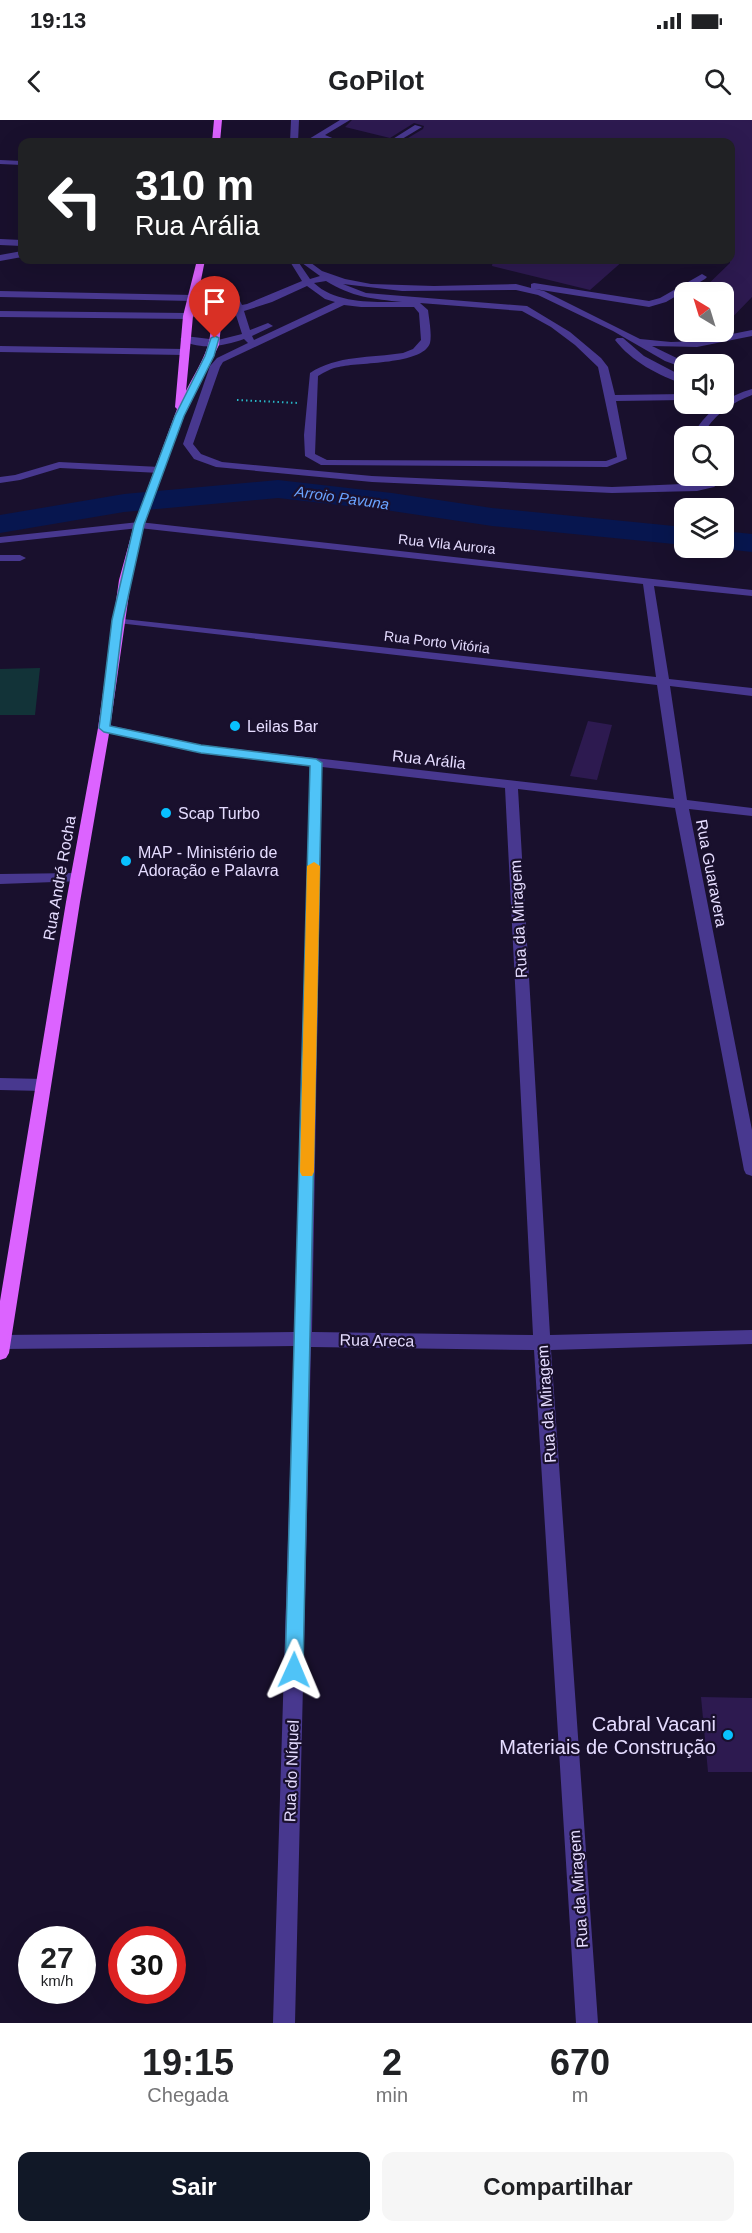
<!DOCTYPE html>
<html lang="pt">
<meta charset="utf-8">
<style>
body{margin:0;font-family:Arial,sans-serif;background:#f6f6f6;color:#202124;height:100vh;display:flex;flex-direction:column;font-size:22px;white-space:nowrap}
*{box-sizing:border-box;margin:0}
p{font-size:20px;color:#757577}
.icon{flex:none;width:33px;height:33px;fill:none;stroke:currentColor;stroke-width:2;stroke-linecap:round;stroke-linejoin:round}
.map{position:relative;height:1903px;overflow:hidden}
.drawer{display:flex;flex-direction:column;background:#fff;flex:1}
.drawer>*{flex:none}
.banner{position:absolute;left:18px;top:18px;width:717px;height:126px;border-radius:12px;box-shadow:0 6px 24px #0002;background:#202124;color:#fff;overflow:hidden}
.needle{width:39px;rotate:322deg}
.controls{position:absolute;left:674px;top:162px;display:grid;gap:12px}
.controls a{display:grid;place-items:center;width:60px;height:60px;border-radius:12px;background:#fff;box-shadow:0 6px 24px #0002;font-size:30px}
.speed{position:absolute;left:18px;top:1806px;display:flex;gap:12px;font-size:30px;font-weight:700;text-align:center}
.speed>*{display:grid;place-content:center;width:78px;height:78px;border-radius:50%;background:#fff;box-shadow:0 6px 24px #0002;line-height:1}
.speed small{font-size:15px;font-weight:400}
.speed .limit{border:9px solid #d22;background:#fff;color:#111}
.pin{position:absolute;display:grid;place-items:center;width:51px;height:51px;color:#fff;margin:-62px -26px;border-radius:50% 50% 50% 0;rotate:-45deg;box-shadow:0 0 6px #0007}
.pin .icon{rotate:45deg}
.me{position:absolute;width:66px;margin:-33px;rotate:1deg;stroke-linejoin:round;filter:drop-shadow(0 0 4px #0008)}
.turn{display:flex;align-items:center;gap:21px;height:126px;padding:0 18px;font-size:27px}
.turn .icon{width:78px;height:78px;stroke-width:2.5}
.turn b{display:block;font-size:42px;line-height:51px}
.eta{display:flex;justify-content:space-evenly;align-items:center;height:102px;text-align:center}
.eta b{font-size:36px;font-weight:600;line-height:42px}
.cta{display:flex;gap:12px;margin-top:auto;padding:12px 18px}
.cta a{flex:1;height:69px;border-radius:12px;background:#111827;color:#fff;font-size:24px;font-weight:600;line-height:69px;text-align:center}
.cta a+a{background:#f6f6f6;color:#202124}
.status{display:flex;justify-content:space-between;align-items:center;height:42px;padding:0 30px;background:#fff;direction:ltr}
.status svg{height:16px;fill:currentColor}
header{display:flex;justify-content:space-between;align-items:center;height:78px;padding:0 18px;background:#fff;font-size:27px;font-weight:600}
.map>svg:first-child{display:block}
</style>
<div class="status"><b>19:13</b><svg viewBox="0 0 49 12"><path d="M0 12V9h3v3zM5 12V6h3v6zM10 12V3h3v9zM15 12V0h3v12zM26 1h20v11H26zM47 4h2v5h-2z"/></svg></div>
<header><svg class="icon" aria-label="back" viewBox="0 0 24 24"><path d="M15 5l-7 7 7 7"/></svg>GoPilot<svg class="icon" aria-label="search" viewBox="0 0 24 24"><circle cx="10" cy="10" r="6"/><path d="M15 15l6 6"/></svg></header>
<div class="map">
<svg width="752" height="1903" viewBox="0 0 752 1903">
<rect width="100%" height="100%" fill="#19102d"/>
<path fill="#123338" d="M 40,548 L 35,595 L 0,595 L 0,549 Z"/>
<g fill="none" stroke-linecap="round" stroke-linejoin="round">
<path fill="#07164f" fill-rule="evenodd" d="M 278,360 L 392,373 L 492,388 L 684,407 L 684,425 L 492,406 L 392,391 L 278,378 L 124,392 L 0,413 L 0,395 L 124,374 Z
M 723,411 L 752,414 L 752,432 L 716,428 L 723,428 Z"/>
</g>
<path fill="#2d1a50" d="M 352,0 L 752,0 L 752,177 L 723,207 L 723,172 L 700,172 L 730,143 L 730,22 L 409,22 L 403,21 L 423,9 L 424,6 L 414,3 L 390,18 L 345,7 Z
M 493,140 L 624,140 L 590,170 L 492,146 Z
M 588,601 L 612,605 L 597,660 L 570,656 Z
M 701,1577 L 752,1578 L 752,1652 L 708,1652 Z"/>
<g fill="none" stroke-linecap="round" stroke-linejoin="round">
<path stroke="#28b8c7" stroke-width="2" stroke-dasharray="1.5 3" stroke-linecap="butt" d="M 237,280 L 298,283"/>
<path fill="#48388f" fill-rule="evenodd" d="M 291,0 L 299,0 L 298,22 L 290,22 Z
M 340,0 L 350,0 L 325,15 L 342,22 L 319,19 L 313,22 L 304,22 Z
M 415,5 L 422,7 L 397,22 L 388,22 Z
M 0,40 L 22,41 L 22,45 L 0,44 Z
M 0,119 L 22,120 L 22,126 L 0,125 Z
M 22,131 L 22,137 L 0,141 L 0,135 Z
M 289,140 L 297,140 L 310,159 L 320,156 L 298,140 L 307,140 L 322,151 L 345,159 L 371,164 L 434,166 L 516,164 L 531,168 L 531,164 L 534,163 L 649,181 L 660,178 L 702,154 L 707,157 L 705,159 L 666,182 L 649,187 L 535,169 L 544,171 L 640,219 L 671,222 L 697,221 L 752,210 L 752,216 L 697,227 L 652,226 L 687,243 L 689,244 L 684,244 L 684,248 L 665,241 L 613,211 L 538,175 L 516,170 L 402,171 L 343,164 L 366,173 L 527,186 L 570,212 L 601,238 L 608,247 L 615,275 L 684,274 L 684,280 L 616,281 L 627,339 L 607,347 L 321,345 L 305,336 L 304,315 L 310,253 C 337,235 371,238 403,233 L 413,229 L 421,220 L 419,193 L 414,187 L 361,187 L 344,185 L 223,242 L 220,247 L 193,324 L 201,334 L 222,342 L 372,356 L 612,367 L 706,363 L 716,356 L 723,356 L 723,335 L 728,338 L 730,350 L 726,358 L 714,367 L 697,371 L 612,373 L 372,362 L 216,347 L 194,339 L 183,324 L 210,246 L 217,238 L 248,223 L 244,219 C 225,226 198,231 180,219 L 185,216 L 218,220 L 242,214 L 235,192 L 203,194 L 188,199 L 0,197 L 0,191 L 187,193 L 203,188 L 234,186 L 229,177 L 234,174 L 237,175 L 242,185 L 247,184 L 302,161 ZM 326,161 C 351,177 374,179 402,182 C 374,182 336,184 314,163 ZM 307,166 L 325,179 L 335,182 L 254,220 L 252,216 L 273,206 L 268,203 L 250,210 L 244,191 L 272,182 ZM 420,183 L 522,191 L 551,207 L 575,225 L 598,247 L 617,337 L 606,341 L 327,340 L 315,334 L 318,256 C 325,252 331,248 339,247 C 358,242 423,245 430,223 C 432,214 429,199 428,190 Z
M 0,171 L 193,175 L 198,178 L 193,181 L 0,177 Z
M 617,218 L 623,218 L 644,236 L 684,257 L 684,264 C 659,256 631,241 615,220 Z
M 0,226 L 184,229 L 189,232 L 184,235 L 0,232 Z
M 752,269 L 752,275 C 734,282 718,292 707,308 L 711,316 L 701,316 L 697,308 C 711,288 728,276 752,269 Z
M 59,342 L 160,347 L 165,350 L 160,353 L 60,348 L 20,360 L 0,363 L 0,357 L 15,355 Z
M 139,402 L 752,470 L 752,476 L 654,466 L 669,559 L 752,568 L 752,576 L 670,566 L 687,680 L 752,688 L 752,696 L 689,689 L 752,1010 L 752,1056 L 746,1054 L 744,1050 L 675,688 L 518,669 L 550,1215 L 752,1210 L 752,1224 L 551,1230 L 598,1903 L 576,1903 L 534,1230 L 311,1227 L 295,1903 L 273,1903 L 294,1226 L 2,1229 L 0,1229 L 0,1215 L 295,1212 L 310,646 L 201,633 L 100,611 L 98,608 L 100,605 L 104,604 L 201,625 L 674,679 L 657,565 L 118,503 L 114,502 L 114,498 L 656,557 L 643,464 L 139,408 L 0,423 L 0,417 ZM 322,647 L 505,668 L 533,1215 L 312,1212 Z
M 0,435 L 20,435 L 26,438 L 20,441 L 0,441 Z
M 77,753 L 84,758 L 82,761 L 0,764 L 0,754 Z
M 0,958 L 43,959 L 48,961 L 51,965 L 48,969 L 43,971 L 0,970 Z"/>
<path fill="#dc63ff" fill-rule="evenodd" d="M 214,0 L 222,0 L 220,22 L 212,22 Z
M 197,140 L 205,140 L 201,160 L 218,188 L 221,206 L 219,225 L 184,296 L 144,405 L 131,460 L 110,608 L 80,782 L 9,1233 L 6,1238 L 0,1240 L 0,1181 L 66,782 L 98,608 L 119,460 L 134,405 L 177,289 L 175,287 L 183,196 ZM 198,171 C 223,213 206,232 186,271 L 193,196 Z"/>
</g>
<path fill="#4fc3f7" stroke="#337fa1" stroke-width="1.5" d="M 215,216 L 219,218 L 214,236 L 184,296 L 144,405 L 123,500 L 110,606 L 201,625 L 316,639 L 322,643 L 303,1550 L 300,1556 L 294,1558 L 288,1556 L 285,1550 L 310,646 L 201,633 L 104,612 L 99,608 L 112,500 L 134,405 L 175,296 L 205,236 L 211,218 Z"/>
<path fill="#f59e0b" d="M 314,742 L 320,746 L 314,1052 L 312,1056 L 302,1056 L 300,1052 L 307,746 Z"/>
<g fill="#08c1ff" stroke="#19102d" stroke-width="2">
<circle cx="235" cy="606" r="6"/>
<circle cx="166" cy="693" r="6"/>
<circle cx="126" cy="741" r="6"/>
<circle cx="728" cy="1615" r="6"/>
</g>
<g text-anchor="middle" stroke-width="4.5" stroke-linejoin="round" paint-order="stroke">
<g font-size="14" fill="#e5dcff" stroke="#19102d">
<text transform="translate(447 424) rotate(6)" y="5">Rua Vila Aurora</text>
<text transform="translate(437 522) rotate(7)" y="5">Rua Porto Vitória</text>
</g>
<g font-size="15" font-style="italic" fill="#6aa3ff" stroke="#19102d">
<text transform="translate(342 378) rotate(8)" y="5">Arroio Pavuna</text>
</g>
<g font-size="16" fill="#e5dcff" stroke="#19102d" text-anchor="start">
<text x="247" y="612">Leilas Bar</text>
<text x="178" y="699">Scap Turbo</text>
<text x="138" y="738">MAP - Ministério de<tspan x="138" dy="18">Adoração e Palavra</tspan></text>
</g>
<g font-size="16" fill="#e5dcff" stroke="#19102d">
<text transform="translate(429 639) rotate(6)" y="6">Rua Arália</text>
<text transform="translate(712 753) rotate(79)" y="6">Rua Guaravera</text>
<text transform="translate(59 758) rotate(-80)" y="6">Rua André Rocha</text>
<text transform="translate(518 799) rotate(-93)" y="6">Rua da Miragem</text>
<text transform="translate(377 1220) rotate(1)" y="6">Rua Areca</text>
<text transform="translate(546 1284) rotate(-94)" y="6">Rua da Miragem</text>
<text transform="translate(291 1651) rotate(-88)" y="6">Rua do Níquel</text>
<text transform="translate(578 1769) rotate(-94)" y="6">Rua da Miragem</text>
</g>
<g font-size="20" fill="#e5dcff" stroke="#19102d" text-anchor="end">
<text x="716" y="1611">Cabral Vacani<tspan x="716" dy="23">Materiais de Construção</tspan></text>
</g>
</g>
</svg>
<div class="controls">
<a><svg class="needle" viewBox="-14 -14 28 28"><path d="M0-13l5 13h-10z" fill="#e53935"/><path d="M0 13l5-13h-10z" fill="#757577"/></svg></a>
<a><svg class="icon" aria-label="sound" viewBox="0 0 24 24"><path d="M4 9h4l5-4v14l-5-4H4zM17 9q2 3 0 6"/></svg></a>
<a><svg class="icon" aria-label="search" viewBox="0 0 24 24"><circle cx="10" cy="10" r="6"/><path d="M15 15l6 6"/></svg></a>
<a><svg class="icon" aria-label="layers" viewBox="0 0 24 24"><path d="M12 4l9 5-9 5-9-5zM3 14l9 5 9-5"/></svg></a>
</div>
<div class="speed"><div>27<small>km/h</small></div><div class="limit">30</div></div>
<div class="pin" style="left:215px;top:218px;background:#d93025"><svg class="icon" aria-label="arrive" viewBox="0 0 24 24"><path d="M6 21V4h12l-3 4 3 4H6"/></svg></div>
<svg class="me" style="left:294px;top:1550px" viewBox="-20 -20 40 40"><path d="M0-17L14 15 0 8-14 15z" fill="#4fc3f7" stroke="#fff" stroke-width="4"/></svg>
<div class="banner">
<div class="turn"><svg class="icon" aria-label="left" viewBox="0 0 24 24"><path d="M17 20v-9H6M10 6l-5 5 5 5"/></svg><div><b>310 m</b>Rua Arália</div></div>
</div>
</div>
<section class="drawer">
<div class="eta">
<div><b>19:15</b><p>Chegada</p></div>
<div><b>2</b><p>min</p></div>
<div><b>670</b><p>m</p></div>
</div>
<div class="cta"><a>Sair</a><a>Compartilhar</a></div>
</section>
